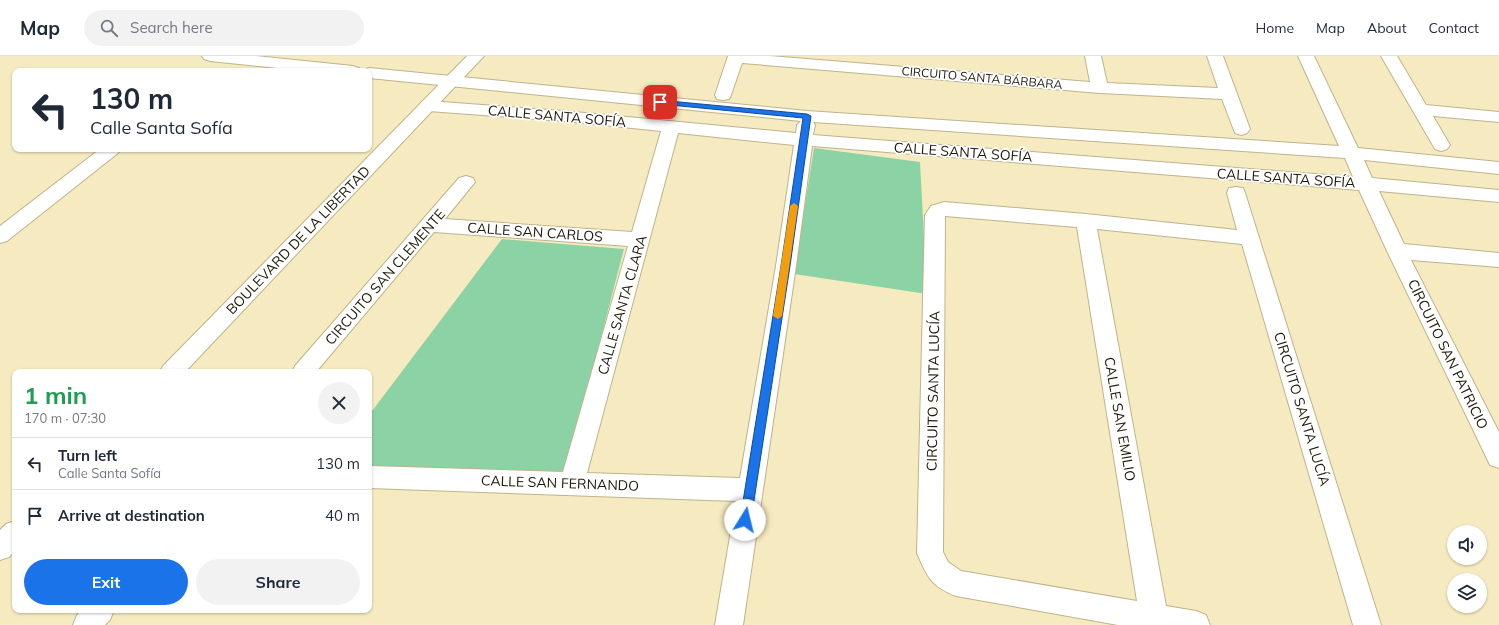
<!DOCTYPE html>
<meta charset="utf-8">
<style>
body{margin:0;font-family:Mulish,sans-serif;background:#f2f2f3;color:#1f2937;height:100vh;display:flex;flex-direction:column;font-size:15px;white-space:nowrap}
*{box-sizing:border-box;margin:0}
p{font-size:13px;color:#747a83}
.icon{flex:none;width:22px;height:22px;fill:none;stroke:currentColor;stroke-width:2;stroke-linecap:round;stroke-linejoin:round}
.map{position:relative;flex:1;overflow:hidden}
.drawer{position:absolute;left:12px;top:313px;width:360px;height:244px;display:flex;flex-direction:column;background:#fff;border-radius:8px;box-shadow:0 1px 3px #0004}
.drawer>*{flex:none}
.banner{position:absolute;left:12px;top:12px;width:360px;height:84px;border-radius:8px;box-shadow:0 1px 3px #0004;background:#fff;color:#1f2937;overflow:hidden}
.tools{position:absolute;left:1447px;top:469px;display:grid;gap:8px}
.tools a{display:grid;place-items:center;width:40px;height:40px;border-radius:50%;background:#fff;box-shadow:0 1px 3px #0004;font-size:20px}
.pin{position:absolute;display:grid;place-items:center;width:34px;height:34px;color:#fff;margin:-17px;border-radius:8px;box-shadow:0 2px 6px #0006}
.me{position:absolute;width:44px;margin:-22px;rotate:9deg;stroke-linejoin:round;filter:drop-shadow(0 0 3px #0008)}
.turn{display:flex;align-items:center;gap:14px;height:84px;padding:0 12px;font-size:18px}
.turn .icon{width:52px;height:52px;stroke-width:2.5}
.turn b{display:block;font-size:28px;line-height:34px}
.round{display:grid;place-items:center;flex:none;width:42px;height:42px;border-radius:21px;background:#f2f2f3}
.summary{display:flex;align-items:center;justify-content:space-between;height:68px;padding:0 12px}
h1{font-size:24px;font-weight:700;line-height:30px;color:#1e9e55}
.button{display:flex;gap:8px;margin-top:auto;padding:8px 12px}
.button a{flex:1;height:46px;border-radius:24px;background:#1a73e8;color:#fff;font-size:16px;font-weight:700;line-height:46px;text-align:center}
.button a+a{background:#f2f2f3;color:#1f2937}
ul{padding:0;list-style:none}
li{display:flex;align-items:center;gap:12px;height:52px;padding:0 12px;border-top:1px solid #e0e1e3}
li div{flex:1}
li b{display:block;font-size:15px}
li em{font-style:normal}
header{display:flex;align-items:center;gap:24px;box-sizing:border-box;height:56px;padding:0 20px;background:#fff;border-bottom:1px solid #e0e1e3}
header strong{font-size:19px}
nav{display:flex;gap:22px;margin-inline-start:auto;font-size:14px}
.search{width:280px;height:36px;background:#f2f2f3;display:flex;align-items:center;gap:10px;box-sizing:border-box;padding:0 14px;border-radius:22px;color:#747a83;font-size:15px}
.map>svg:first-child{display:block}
</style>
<header>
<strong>Map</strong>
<div class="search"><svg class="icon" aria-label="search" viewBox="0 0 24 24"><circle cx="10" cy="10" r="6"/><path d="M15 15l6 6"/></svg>Search here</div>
<nav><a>Home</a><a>Map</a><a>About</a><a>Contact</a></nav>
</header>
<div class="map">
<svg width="1499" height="569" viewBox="0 0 1499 569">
<rect width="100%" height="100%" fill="#f6ebc0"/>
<path fill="#8bd3a4" d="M 814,92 L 920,106 L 927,238 L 794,218 Z
M 502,183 L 624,193 L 565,419 L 369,412 L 369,359 Z"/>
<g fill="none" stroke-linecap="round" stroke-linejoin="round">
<defs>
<path id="street" d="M 202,0 L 256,0 L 353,10 L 359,12 L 361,15 L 306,15 L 210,5 L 204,3 Z
M 728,0 L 770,0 L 1090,26 L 1085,0 L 1101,0 L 1107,27 L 1218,32 L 1207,0 L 1223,0 L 1250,73 L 1247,77 L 1241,79 L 1235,77 L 1222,43 L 1100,37 L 742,7 L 731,39 L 729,43 L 723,44 L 717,43 L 715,39 Z
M 1298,0 L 1314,0 L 1358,92 L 1499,106 L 1499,118 L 1364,104 L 1372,122 L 1499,134 L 1499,146 L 1379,135 L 1404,188 L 1499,197 L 1499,211 L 1411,204 L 1499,376 L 1499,412 L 1490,409 L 1387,195 L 1359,134 L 812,90 L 796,210 L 743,569 L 715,569 L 736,445 L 369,432 L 369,410 L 563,416 L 628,190 L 434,176 L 316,316 L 292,316 L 295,310 L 459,122 L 466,120 L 473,122 L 475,126 L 445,163 L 632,176 L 661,75 L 564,65 L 428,55 L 422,54 L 419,50 L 422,46 L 428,45 L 564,55 L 796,77 L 797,69 L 801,65 L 369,22 L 369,15 L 362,15 L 363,14 L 369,12 L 807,55 L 1339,90 ZM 813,66 L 1345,102 L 1353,121 L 813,79 L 815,69 ZM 678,77 L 794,89 L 776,210 L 740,422 L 587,417 Z
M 1381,0 L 1397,0 L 1426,49 L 1499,56 L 1499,66 L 1433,60 L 1450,89 L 1447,93 L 1441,95 L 1435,93 Z
M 100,93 L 121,93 L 118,97 L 7,185 L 0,187 L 0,170 Z
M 1236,131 L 1243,132 L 1245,137 L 1381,569 L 1353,569 L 1242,188 L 1097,173 L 1166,550 L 1196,555 L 1206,559 L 1210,569 L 1118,569 L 956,540 C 931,530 927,521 917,497 L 925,159 L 931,150 L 944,146 L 1086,158 L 1237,174 L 1227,137 L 1229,132 ZM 945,160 L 1077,171 L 1137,545 L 961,515 L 948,506 L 943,496 Z
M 82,554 L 114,554 L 110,564 L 105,569 L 73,569 L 77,559 Z"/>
<path id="secondary" d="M 467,0 L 484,0 L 185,316 L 160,316 L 163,310 Z
M 15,465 L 15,495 L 9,501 L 0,504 L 0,474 L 6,468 Z"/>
</defs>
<use href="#street" stroke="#beb38a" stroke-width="2"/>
<use href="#secondary" stroke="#beb38a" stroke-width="2"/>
<use href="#street" fill="#fff" fill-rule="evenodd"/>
<use href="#secondary" fill="#fff" fill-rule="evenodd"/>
</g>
<path fill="#1a73e8" stroke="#114b97" d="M 658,44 L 807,58 L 811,60 L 790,210 L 751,464 L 749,467 L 745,468 L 741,467 L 740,464 L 781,210 L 803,62 L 660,48 L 658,47 Z"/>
<path fill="#f59e0b" d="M 794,147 L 798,150 L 782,260 L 778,263 L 773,260 L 790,150 Z"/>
<g text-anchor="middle" stroke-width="3.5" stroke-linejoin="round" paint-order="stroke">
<g font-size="12" fill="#1e1909" stroke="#fff">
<text transform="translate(982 22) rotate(5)" y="4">CIRCUITO SANTA BÁRBARA</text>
</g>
<g font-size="14" fill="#1e1909" stroke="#fff">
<text transform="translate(557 60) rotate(5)" y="5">CALLE SANTA SOFÍA</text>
<text transform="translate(963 96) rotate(4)" y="5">CALLE SANTA SOFÍA</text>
<text transform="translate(1286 122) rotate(4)" y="5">CALLE SANTA SOFÍA</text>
<text transform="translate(535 176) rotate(4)" y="5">CALLE SAN CARLOS</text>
<text transform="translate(298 184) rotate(-46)" y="5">BOULEVARD DE LA LIBERTAD</text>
<text transform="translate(385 221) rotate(-49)" y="5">CIRCUITO SAN CLEMENTE</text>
<text transform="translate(622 249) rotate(-74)" y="5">CALLE SANTA CLARA</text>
<text transform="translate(1448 298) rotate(64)" y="5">CIRCUITO SAN PATRICIO</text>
<text transform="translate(933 335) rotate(-89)" y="5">CIRCUITO SANTA LUCÍA</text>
<text transform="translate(1302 353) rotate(73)" y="5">CIRCUITO SANTA LUCÍA</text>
<text transform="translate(1120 363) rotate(80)" y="5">CALLE SAN EMILIO</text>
<text transform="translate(560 427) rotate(2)" y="5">CALLE SAN FERNANDO</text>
</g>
</g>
</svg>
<div class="tools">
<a><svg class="icon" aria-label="sound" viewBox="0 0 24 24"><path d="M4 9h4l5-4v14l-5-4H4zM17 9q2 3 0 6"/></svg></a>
<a><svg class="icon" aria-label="layers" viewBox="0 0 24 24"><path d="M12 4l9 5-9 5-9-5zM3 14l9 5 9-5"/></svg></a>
</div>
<div class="pin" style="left:660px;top:46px;background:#d93025"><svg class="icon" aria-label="arrive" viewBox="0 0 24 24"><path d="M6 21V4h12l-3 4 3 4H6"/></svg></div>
<svg class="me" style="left:745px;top:464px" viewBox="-20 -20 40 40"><circle r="19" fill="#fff"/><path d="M0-13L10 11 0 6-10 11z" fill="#1a73e8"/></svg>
<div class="banner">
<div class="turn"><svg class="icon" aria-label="left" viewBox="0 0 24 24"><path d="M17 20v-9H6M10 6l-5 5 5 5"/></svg><div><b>130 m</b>Calle Santa Sofía</div></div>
</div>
<section class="drawer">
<div class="summary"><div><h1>1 min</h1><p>170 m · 07:30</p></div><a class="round"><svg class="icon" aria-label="close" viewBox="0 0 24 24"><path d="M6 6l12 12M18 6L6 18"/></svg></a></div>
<ul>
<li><svg class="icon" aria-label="left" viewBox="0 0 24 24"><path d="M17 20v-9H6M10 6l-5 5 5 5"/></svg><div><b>Turn left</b><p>Calle Santa Sofía</p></div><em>130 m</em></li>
<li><svg class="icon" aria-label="arrive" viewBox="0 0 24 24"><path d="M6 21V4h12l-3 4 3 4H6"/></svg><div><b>Arrive at destination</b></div><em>40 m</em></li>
</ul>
<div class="button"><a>Exit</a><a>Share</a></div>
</section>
</div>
